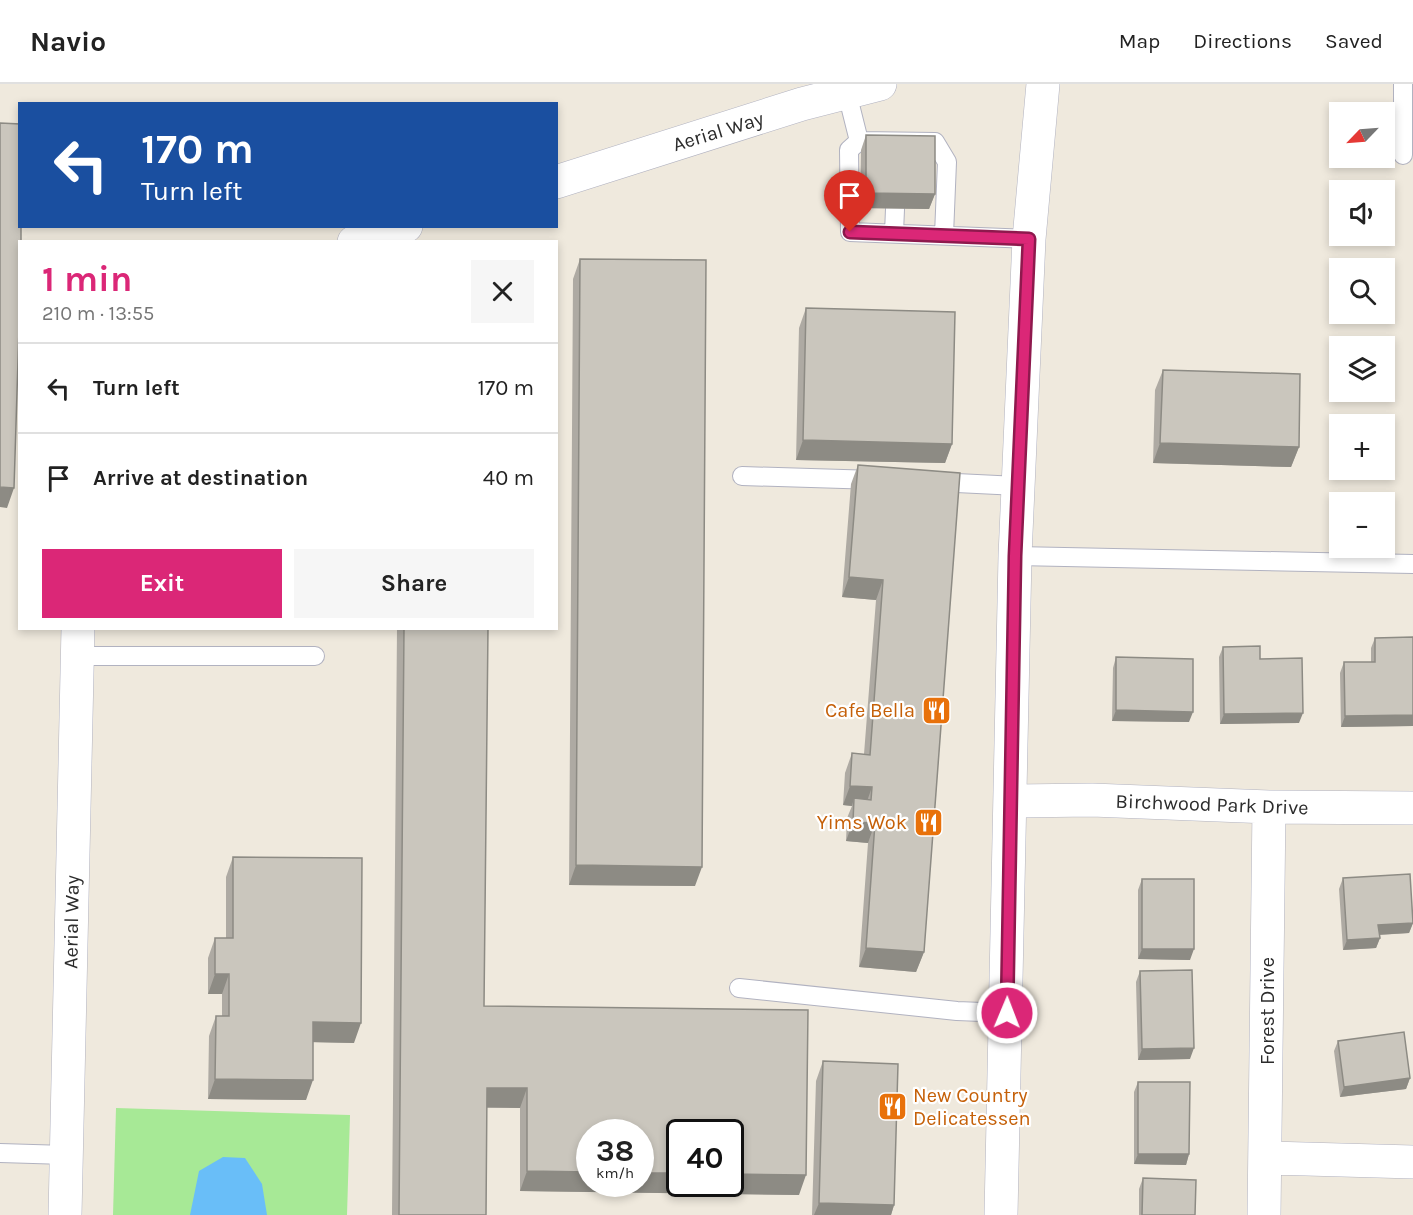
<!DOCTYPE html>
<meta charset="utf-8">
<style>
body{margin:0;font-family:Karla,sans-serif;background:#f6f6f6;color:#222;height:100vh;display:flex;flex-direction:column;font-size:22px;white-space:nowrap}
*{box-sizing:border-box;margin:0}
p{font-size:20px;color:#767676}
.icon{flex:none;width:33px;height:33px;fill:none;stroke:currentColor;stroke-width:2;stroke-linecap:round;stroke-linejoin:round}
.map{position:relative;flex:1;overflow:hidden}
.panel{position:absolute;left:18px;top:156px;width:540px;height:390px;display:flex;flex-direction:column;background:#fff;border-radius:0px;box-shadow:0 3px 9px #0003}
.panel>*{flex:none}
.guide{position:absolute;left:18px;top:18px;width:540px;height:126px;border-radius:0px;box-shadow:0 3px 9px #0003;background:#1a4fa0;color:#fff;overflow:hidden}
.needle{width:39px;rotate:245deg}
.buttons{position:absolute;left:1329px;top:18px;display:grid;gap:12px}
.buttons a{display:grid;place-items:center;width:66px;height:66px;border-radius:0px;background:#fff;box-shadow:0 3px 9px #0003;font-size:30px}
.speed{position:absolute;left:576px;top:1035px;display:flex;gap:12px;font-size:30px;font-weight:700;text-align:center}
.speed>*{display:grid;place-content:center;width:78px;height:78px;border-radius:50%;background:#fff;box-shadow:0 3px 9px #0003;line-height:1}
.speed small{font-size:15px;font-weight:400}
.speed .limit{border:3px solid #111;border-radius:9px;background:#fff;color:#111}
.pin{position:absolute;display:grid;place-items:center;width:51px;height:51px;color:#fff;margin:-62px -26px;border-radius:50% 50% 50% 0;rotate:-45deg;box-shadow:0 0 6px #0007}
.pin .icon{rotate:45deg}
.me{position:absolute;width:66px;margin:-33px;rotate:1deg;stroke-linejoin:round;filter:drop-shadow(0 0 4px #0008)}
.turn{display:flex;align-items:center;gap:21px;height:126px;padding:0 24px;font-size:27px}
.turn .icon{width:78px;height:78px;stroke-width:2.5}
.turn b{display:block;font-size:42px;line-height:51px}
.round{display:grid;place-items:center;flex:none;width:63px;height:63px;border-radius:0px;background:#f6f6f6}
.overview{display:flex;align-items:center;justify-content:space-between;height:102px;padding:0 24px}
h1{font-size:36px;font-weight:700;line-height:45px;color:#db2777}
.primary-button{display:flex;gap:12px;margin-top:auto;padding:12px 24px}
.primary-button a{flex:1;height:69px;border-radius:0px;background:#db2777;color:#fff;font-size:24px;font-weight:700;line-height:69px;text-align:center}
.primary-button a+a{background:#f6f6f6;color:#222}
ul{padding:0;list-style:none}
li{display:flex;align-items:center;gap:18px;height:90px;padding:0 24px;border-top:2px solid #e0e0e0}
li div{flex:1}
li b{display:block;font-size:22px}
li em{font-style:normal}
header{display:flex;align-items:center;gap:36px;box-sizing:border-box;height:84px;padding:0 30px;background:#fff;border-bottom:2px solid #e0e0e0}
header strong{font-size:28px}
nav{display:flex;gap:33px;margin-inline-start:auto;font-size:21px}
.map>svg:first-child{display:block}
</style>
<header>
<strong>Navio</strong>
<nav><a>Map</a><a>Directions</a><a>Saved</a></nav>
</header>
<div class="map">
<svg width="1413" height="1131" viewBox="0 0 1413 1131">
<rect width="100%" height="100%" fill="#efe9dd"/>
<path fill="#a7e996" d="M 116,1024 L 350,1031 L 347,1131 L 113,1131 Z"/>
<path fill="#69bef8" d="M 223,1073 L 245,1074 L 262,1100 L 267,1131 L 190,1131 L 199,1087 Z"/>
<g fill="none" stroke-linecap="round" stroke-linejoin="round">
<defs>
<path id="lane" d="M 1403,0 L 1403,71
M 847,9 L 859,57
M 894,149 L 895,125
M 944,151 L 947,78 L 935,58 L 859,57 L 849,66 L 850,148 L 1029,155
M 742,392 L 876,396
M 936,398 L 1018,402
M 1015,472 L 1413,480
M 77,572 L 315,572
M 739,904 L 957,927 L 1007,929
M 0,1069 L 66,1071"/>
<path id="street" d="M 556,98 L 802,20 L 880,0
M 354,158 L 406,142
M 1012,717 L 1092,716 L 1269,723 L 1413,724
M 1266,1074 L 1413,1078
M 65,1131 L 78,544
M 1264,1131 L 1269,723"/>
<path id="secondary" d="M 1001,1131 L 1015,472 L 1029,155 L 1043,0"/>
</defs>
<use href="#lane" stroke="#b1b2c0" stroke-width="20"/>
<use href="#street" stroke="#b1b2c0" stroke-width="34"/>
<use href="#secondary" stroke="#b1b2c0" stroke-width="34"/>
<use href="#lane" stroke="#fff" stroke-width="18"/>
<use href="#street" stroke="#fff" stroke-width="33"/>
<use href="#secondary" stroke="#fff" stroke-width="33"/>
</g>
<path fill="#aeaaa3" d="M 866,51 L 935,110 L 929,125 L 860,124 L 861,66 Z
M 580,175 L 695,802 L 569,801 L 573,195 Z
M 806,224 L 952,360 L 945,379 L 796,376 L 799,244 Z
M 1163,286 L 1299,363 L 1291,383 L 1153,379 L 1155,306 Z
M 858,381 L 960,389 L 924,868 L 916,888 L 859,883 L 868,759 L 846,757 L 847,734 L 852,722 L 843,721 L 845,689 L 852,669 L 864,670 L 876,516 L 842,513 L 851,400 Z
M 397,544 L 488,544 L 484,922 L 799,1111 L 520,1107 L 520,1024 L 487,1024 L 486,1131 L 392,1131 Z
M 1413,553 L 1413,642 L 1341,643 L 1340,589 L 1344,578 L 1371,578 L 1371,564 L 1375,554 Z
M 1223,563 L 1260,575 L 1299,639 L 1220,640 L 1219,573 Z
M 1116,573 L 1189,638 L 1112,637 L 1113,584 Z
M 233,773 L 354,959 L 313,958 L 306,1016 L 208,1015 L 209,952 L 216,932 L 222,932 L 222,910 L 208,910 L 208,874 L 215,854 L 226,854 L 226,793 Z
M 1343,794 L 1413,839 L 1409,849 L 1379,851 L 1380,854 L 1376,864 L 1343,866 L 1339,805 Z
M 1142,795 L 1190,876 L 1138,875 L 1138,806 Z
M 1140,887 L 1190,975 L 1138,976 L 1136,898 Z
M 1338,957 L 1410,994 L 1406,1005 L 1340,1013 L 1334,967 Z
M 823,977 L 894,1121 L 891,1131 L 812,1131 L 816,997 Z
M 1138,998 L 1189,1070 L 1186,1081 L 1134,1080 L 1134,1008 Z
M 1143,1094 L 1195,1131 L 1139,1131 L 1139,1105 Z"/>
<path fill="#8d8b84" d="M 866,109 L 935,110 L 929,125 L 860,124 Z
M 803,356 L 952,360 L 945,379 L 796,376 Z
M 1160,359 L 1299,363 L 1291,383 L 1153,379 Z
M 0,403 L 14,404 L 7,424 L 0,423 Z
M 849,493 L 883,496 L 876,516 L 842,513 Z
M 1116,626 L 1193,628 L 1189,638 L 1112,637 Z
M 1303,629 L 1299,639 L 1220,640 L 1224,630 Z
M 1413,631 L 1413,642 L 1341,643 L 1345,632 Z
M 850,702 L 872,703 L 865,723 L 854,714 L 852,722 L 843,721 Z
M 853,738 L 875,739 L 868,759 L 846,757 Z
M 576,781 L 702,783 L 695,802 L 569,801 Z
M 1413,839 L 1409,849 L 1375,851 L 1378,841 Z
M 1380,854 L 1376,864 L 1343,866 L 1347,856 Z
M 866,864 L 924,868 L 916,888 L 859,883 Z
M 1142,865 L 1194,865 L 1190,876 L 1138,875 Z
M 215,890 L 229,890 L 222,910 L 208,910 Z
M 313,938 L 361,939 L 354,959 L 306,958 Z
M 1194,964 L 1190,975 L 1138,976 L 1142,965 Z
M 1410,994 L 1406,1005 L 1340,1013 L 1344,1003 Z
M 215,995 L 313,996 L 306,1016 L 208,1015 Z
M 487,1004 L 527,1004 L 520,1024 L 480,1023 Z
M 1138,1070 L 1189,1070 L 1186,1081 L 1134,1080 Z
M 527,1087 L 590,1088 L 590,1100 L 640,1100 L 640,1089 L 680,1089 L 680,1100 L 730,1100 L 730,1090 L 806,1091 L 799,1111 L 520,1107 Z
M 819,1119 L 894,1121 L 891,1131 L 814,1131 Z"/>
<path fill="#cac6bd" stroke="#8d8b84" stroke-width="1.5" d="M 0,39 L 20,40 L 20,142 L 21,142 L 21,158 L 20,158 L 20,213 L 14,404 L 0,403 Z
M 866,51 L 935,52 L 935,110 L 866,109 Z
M 580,175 L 706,176 L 702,783 L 576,781 Z
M 806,224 L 955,228 L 952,360 L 803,356 Z
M 1163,286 L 1300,290 L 1299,363 L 1160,359 Z
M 858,381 L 960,389 L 924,868 L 866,864 L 875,739 L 853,738 L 854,714 L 871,716 L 872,703 L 850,702 L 852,669 L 870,671 L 883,496 L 849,493 Z
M 404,544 L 488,544 L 484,922 L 808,926 L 806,1091 L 730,1090 L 730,1048 L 680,1048 L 680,1089 L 640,1089 L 640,1048 L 590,1048 L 590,1088 L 527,1087 L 527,1004 L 487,1004 L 486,1131 L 399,1131 Z
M 1413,553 L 1413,631 L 1345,632 L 1344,578 L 1375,578 L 1375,554 Z
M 1260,562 L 1260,575 L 1302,574 L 1303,629 L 1224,630 L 1223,563 Z
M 1116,573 L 1193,575 L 1193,628 L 1116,626 Z
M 233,773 L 362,774 L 361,939 L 313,938 L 313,996 L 215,995 L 216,932 L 229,932 L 229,890 L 215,890 L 215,854 L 233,854 Z
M 1410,790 L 1413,839 L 1378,841 L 1380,854 L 1347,856 L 1343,794 Z
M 1142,795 L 1194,795 L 1194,865 L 1142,865 Z
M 1192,886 L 1194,964 L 1142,965 L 1140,887 Z
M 1404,948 L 1410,994 L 1344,1003 L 1338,957 Z
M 823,977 L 898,980 L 894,1121 L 819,1119 Z
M 1138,998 L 1190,998 L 1189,1070 L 1138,1070 Z
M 1143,1094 L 1196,1096 L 1195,1131 L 1142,1131 Z"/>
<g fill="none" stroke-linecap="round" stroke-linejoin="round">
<defs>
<path id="route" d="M 850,148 L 1029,155 L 1015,472 L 1007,929"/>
</defs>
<use href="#route" stroke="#8e194d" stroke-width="15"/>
<use href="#route" stroke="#db2777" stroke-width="10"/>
</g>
<defs>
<symbol id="restaurant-square" viewBox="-11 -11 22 22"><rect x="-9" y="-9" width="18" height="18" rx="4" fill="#e8710a" stroke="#fff"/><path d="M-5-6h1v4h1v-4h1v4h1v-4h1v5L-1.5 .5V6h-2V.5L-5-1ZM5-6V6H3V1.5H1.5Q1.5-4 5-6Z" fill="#fff"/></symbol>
</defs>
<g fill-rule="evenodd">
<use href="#restaurant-square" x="920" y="610" width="33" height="33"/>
<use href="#restaurant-square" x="912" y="722" width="33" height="33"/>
<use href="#restaurant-square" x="876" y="1006" width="33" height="33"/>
</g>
<g text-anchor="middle" stroke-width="4.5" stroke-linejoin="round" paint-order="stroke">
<g font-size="20" fill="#2c2c2c" stroke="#fff">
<text transform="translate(718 47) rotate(-17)" y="7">Aerial Way</text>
<text transform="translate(1212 720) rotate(2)" y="7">Birchwood Park Drive</text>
<text transform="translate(71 838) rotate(-89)" y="7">Aerial Way</text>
<text transform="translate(1267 927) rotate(-90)" y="7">Forest Drive</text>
</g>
<g font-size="20" fill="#c56008" stroke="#fff" text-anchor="end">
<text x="915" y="633">Cafe Bella</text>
<text x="907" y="745">Yims Wok</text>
<text x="913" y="1018" text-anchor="start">New Country<tspan x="913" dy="23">Delicatessen</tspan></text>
</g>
</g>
</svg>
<div class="buttons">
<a><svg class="needle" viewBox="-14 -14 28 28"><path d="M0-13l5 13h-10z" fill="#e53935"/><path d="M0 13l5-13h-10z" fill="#767676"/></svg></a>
<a><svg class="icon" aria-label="sound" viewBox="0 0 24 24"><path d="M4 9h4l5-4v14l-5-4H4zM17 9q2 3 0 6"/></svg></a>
<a><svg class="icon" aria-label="search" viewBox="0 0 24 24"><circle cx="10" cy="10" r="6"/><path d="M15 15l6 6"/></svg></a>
<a><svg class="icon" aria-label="layers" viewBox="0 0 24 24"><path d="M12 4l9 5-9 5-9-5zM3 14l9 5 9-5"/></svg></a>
<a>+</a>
<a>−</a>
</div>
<div class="speed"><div>38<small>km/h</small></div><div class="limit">40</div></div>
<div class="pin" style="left:850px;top:148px;background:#d93025"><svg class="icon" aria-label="arrive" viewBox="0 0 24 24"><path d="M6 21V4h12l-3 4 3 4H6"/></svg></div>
<svg class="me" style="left:1007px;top:929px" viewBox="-20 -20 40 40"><circle r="17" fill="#db2777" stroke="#fff" stroke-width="3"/><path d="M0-11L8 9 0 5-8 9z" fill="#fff"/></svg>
<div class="guide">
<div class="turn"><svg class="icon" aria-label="left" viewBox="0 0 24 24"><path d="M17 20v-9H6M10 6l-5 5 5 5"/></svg><div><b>170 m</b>Turn left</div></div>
</div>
<section class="panel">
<div class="overview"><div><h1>1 min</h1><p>210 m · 13:55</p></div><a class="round"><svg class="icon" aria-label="close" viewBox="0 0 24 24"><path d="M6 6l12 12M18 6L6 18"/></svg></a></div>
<ul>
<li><svg class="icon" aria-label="left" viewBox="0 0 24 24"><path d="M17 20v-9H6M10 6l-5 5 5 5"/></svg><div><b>Turn left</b></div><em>170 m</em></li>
<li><svg class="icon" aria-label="arrive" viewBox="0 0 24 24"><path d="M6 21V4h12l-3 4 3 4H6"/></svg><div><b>Arrive at destination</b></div><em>40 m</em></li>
</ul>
<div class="primary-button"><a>Exit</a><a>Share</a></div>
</section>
</div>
